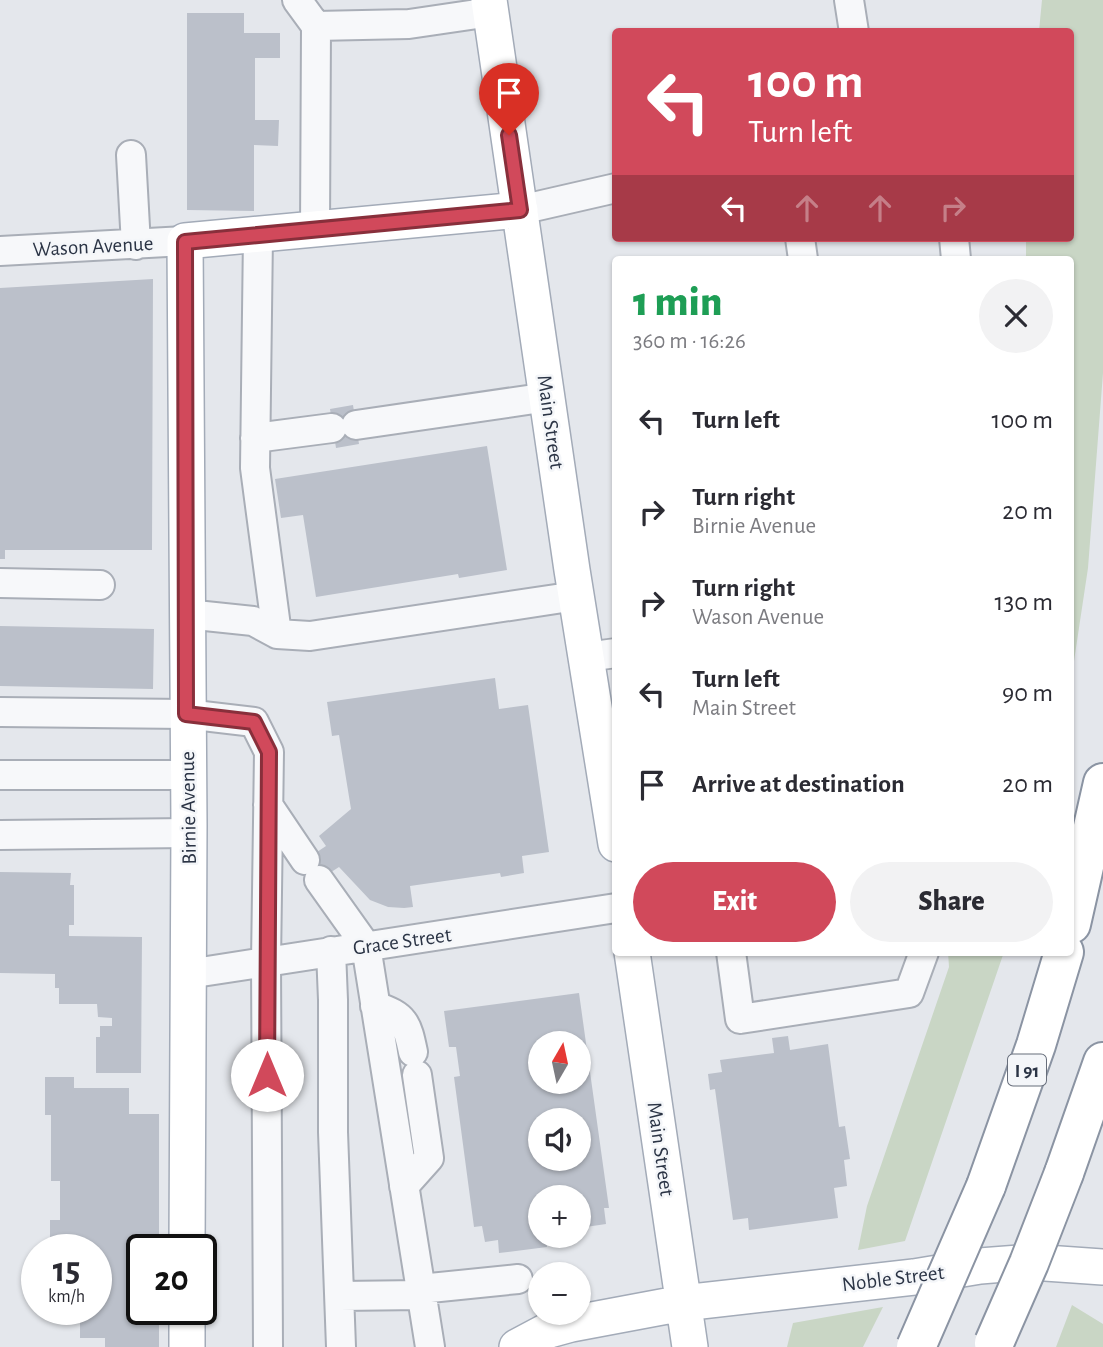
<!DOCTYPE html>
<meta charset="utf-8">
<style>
body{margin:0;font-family:"Alegreya Sans",sans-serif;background:#f2f2f3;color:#2b2b33;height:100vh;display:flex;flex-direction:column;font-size:26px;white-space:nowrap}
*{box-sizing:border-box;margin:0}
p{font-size:23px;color:#7c7c81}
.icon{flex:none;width:38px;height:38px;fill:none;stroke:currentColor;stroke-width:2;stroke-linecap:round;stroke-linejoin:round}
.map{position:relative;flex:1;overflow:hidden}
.sheet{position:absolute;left:612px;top:256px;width:462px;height:700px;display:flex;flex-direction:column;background:#fff;border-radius:7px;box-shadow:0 2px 5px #0004}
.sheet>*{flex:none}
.banner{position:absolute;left:612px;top:28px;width:462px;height:214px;border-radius:7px;box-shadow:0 2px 5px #0004;background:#d1495b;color:#fff;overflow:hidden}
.needle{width:46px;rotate:9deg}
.buttons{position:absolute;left:528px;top:1031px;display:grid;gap:14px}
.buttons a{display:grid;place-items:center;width:63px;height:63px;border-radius:50%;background:#fff;box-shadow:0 2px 5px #0004;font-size:35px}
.speed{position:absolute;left:21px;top:1234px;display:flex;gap:14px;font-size:35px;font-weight:700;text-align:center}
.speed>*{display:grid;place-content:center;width:91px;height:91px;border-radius:50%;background:#fff;box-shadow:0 2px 5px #0004;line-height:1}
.speed small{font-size:18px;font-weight:400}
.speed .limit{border:4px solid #111;border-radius:10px;background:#fff;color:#111}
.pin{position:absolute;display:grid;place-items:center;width:60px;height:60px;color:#fff;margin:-72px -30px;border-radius:50% 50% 50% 0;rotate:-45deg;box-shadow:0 0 7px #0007}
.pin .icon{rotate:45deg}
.me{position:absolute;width:77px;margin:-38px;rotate:0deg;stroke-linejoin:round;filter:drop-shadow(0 0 5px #0008)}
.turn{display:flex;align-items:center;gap:24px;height:147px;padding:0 21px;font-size:32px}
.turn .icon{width:91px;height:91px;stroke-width:2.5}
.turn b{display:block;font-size:49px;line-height:60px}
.lanes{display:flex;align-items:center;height:66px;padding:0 21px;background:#0003;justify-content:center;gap:35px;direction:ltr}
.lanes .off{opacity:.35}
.round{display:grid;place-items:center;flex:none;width:74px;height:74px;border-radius:37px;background:#f2f2f3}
.headline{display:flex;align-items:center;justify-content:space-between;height:119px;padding:0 21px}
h1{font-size:42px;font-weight:800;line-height:52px;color:#1e9e55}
.action{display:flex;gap:14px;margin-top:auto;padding:14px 21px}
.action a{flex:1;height:80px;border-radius:42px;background:#d1495b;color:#fff;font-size:28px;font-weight:800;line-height:80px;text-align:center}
.action a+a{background:#f2f2f3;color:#2b2b33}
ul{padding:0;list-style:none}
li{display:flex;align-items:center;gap:21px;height:91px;padding:0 21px}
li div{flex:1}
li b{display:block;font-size:26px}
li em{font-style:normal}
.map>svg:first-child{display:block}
</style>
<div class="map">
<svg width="1103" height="1347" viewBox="0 0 1103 1347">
<rect width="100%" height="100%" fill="#e4e7ec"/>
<path fill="#c9d6c5" d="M 1042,0 L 1103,0 L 1103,373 L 1088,568 L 1071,681 L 1071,259 L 1026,259 L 1026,238 L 1071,238 L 1071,32 L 1039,31 Z
M 948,952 L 1004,952 L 905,1241 L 858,1250 L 867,1206 L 949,967 Z
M 1072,1305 L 1103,1324 L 1103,1347 L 1056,1347 Z
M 883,1307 L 863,1347 L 787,1347 L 793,1323 Z"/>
<path fill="#bbc0ca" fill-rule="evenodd" d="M 187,13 L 244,13 L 244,33 L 280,33 L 280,58 L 255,58 L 255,120 L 279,120 L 278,146 L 254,145 L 254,211 L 187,210 Z
M 153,279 L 152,550 L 5,550 L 5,559 L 0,559 L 0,288 Z
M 353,405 L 359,444 L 336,448 L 330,409 Z
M 487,446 L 507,570 L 459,578 L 458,574 L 316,597 L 303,515 L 281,518 L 275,479 Z
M 0,626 L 154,629 L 153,689 L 0,686 Z
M 495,678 L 499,709 L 528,705 L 549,852 L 522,856 L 524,873 L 501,877 L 500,873 L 410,886 L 413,907 L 404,908 L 388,907 L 370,900 L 339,867 L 314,883 L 305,860 L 326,846 L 319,836 L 351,809 L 339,735 L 332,736 L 327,702 Z
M 0,872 L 71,873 L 70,885 L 74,885 L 74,925 L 69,925 L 69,936 L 142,937 L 141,1073 L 96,1073 L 96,1037 L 100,1037 L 100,1026 L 112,1026 L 112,1018 L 98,1017 L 97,1004 L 59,1004 L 59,988 L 55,988 L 55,974 L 0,973 Z
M 579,993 L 609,1208 L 604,1208 L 606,1224 L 579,1228 L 579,1197 L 541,1197 L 541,1236 L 555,1236 L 555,1239 L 546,1240 L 547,1247 L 499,1253 L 498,1240 L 485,1242 L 482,1226 L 474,1227 L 454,1077 L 460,1076 L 456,1047 L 449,1047 L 444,1011 ZM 541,1043 L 579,1043 L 579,1082 L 541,1082 ZM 541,1120 L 579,1120 L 579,1158 L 541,1158 Z
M 788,1036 L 790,1050 L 828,1044 L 839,1127 L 845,1126 L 850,1159 L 844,1160 L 847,1186 L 834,1188 L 838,1218 L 749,1230 L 748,1218 L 733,1220 L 715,1089 L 710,1090 L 708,1074 L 722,1072 L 720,1060 L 774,1053 L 772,1038 Z
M 45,1077 L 74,1077 L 74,1088 L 129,1088 L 129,1114 L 159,1114 L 159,1250 L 142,1250 L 142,1309 L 159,1309 L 159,1347 L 105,1347 L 105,1338 L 80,1338 L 80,1316 L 50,1316 L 50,1309 L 96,1309 L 96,1250 L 50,1250 L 50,1220 L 60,1220 L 60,1181 L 51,1181 L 51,1115 L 45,1115 Z"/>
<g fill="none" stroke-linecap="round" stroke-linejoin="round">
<defs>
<path id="minor" d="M 297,0 L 316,26 L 315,230
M 849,0 L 854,32
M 316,26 L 409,24 L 491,12
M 131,155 L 136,245
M 520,210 L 616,188
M 258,235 L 255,468 L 277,634
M 800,238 L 803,259
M 954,238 L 956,259
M 0,251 L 185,241
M 356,425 L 548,397
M 255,438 L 332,428
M 0,583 L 100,585
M 186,614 L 253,621 L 277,634 L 310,636 L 576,596
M 586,657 L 616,653
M 0,712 L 186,714 L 254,722 L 269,752 L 266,962 L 268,1347
M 0,775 L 187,775
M 268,805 L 305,860
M 0,835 L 189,833
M 319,880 L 366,946 L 430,1347
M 331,951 L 333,1000 L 333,1132 L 341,1347
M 731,952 L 740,1019 L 909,993 L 924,952
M 188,974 L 616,908
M 375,1006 C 405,1016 407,1023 413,1052
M 404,1186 L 429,1158 L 417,1075
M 420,1289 L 518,1279
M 340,1296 L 421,1295"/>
<path id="major" d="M 489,0 L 572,570 L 616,844
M 632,952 L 690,1347
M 187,1250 L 189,825 L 185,241 L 520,210
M 187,1347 L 187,1309
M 517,1347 L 549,1330 L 571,1324 L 683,1303 L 914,1277 L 980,1266 L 1031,1262 L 1103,1267"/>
<path id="highway" d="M 1071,924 L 1103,783
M 1064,1173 L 1103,1062
M 986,1186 L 1036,1045 L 1064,952"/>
</defs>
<use href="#minor" stroke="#a9aeb7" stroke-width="32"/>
<use href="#major" stroke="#a3abb8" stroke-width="38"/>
<use href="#highway" stroke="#8b94a3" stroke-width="42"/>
<use href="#minor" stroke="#f7f8fa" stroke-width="28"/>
<use href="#major" stroke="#fff" stroke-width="35"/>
<use href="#highway" stroke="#fff" stroke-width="38"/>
<defs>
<path id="highway-bridge" d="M 994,1343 L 1029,1263 L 1064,1173
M 916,1347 L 986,1186"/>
</defs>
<use href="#highway-bridge" stroke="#8b94a3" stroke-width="42" stroke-linecap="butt"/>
<use href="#highway-bridge" stroke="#fff" stroke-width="38"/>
</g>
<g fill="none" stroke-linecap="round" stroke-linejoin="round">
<defs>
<path id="route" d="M 267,1075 L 269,752 L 254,722 L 186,714 L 185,242 L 520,210 L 509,135"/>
</defs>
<use href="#route" stroke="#882f3b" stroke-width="18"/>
<use href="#route" stroke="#d1495b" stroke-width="12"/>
</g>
<g text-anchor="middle" stroke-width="5" stroke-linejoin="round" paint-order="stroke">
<rect fill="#f4f6f9" stroke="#676e7b" stroke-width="2" x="1008" y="1054.5" width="38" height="31" rx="5"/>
<g font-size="19" font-weight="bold" fill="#2b3445">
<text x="1027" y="1077">I 91</text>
</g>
<g font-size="21" fill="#2b3445" stroke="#f4f6f9">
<text transform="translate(93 246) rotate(-3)" y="7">Wason Avenue</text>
<text transform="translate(551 422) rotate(82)" y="7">Main Street</text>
<text transform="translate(188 808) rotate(-91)" y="7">Birnie Avenue</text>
<text transform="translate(402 941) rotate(-8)" y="7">Grace Street</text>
<text transform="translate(661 1149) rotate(82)" y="7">Main Street</text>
<text transform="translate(893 1278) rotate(-7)" y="7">Noble Street</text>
</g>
</g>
</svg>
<div class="buttons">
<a><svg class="needle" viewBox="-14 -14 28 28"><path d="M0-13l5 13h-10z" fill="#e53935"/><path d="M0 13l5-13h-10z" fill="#7c7c81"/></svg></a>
<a><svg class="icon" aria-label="sound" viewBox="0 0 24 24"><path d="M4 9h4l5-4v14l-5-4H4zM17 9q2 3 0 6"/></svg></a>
<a>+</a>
<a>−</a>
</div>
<div class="speed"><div>15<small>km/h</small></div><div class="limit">20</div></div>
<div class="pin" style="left:509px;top:135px;background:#d93025"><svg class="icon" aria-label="arrive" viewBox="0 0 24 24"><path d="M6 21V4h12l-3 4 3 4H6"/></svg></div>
<svg class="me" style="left:267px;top:1075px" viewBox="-20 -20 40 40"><circle r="19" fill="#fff"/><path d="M0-13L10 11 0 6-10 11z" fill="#d1495b"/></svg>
<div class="banner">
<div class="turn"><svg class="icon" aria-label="left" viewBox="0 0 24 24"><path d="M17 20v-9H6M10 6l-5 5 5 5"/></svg><div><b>100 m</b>Turn left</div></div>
<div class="lanes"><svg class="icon" aria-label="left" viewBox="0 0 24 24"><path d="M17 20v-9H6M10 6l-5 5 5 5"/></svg><svg class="icon off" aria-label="ahead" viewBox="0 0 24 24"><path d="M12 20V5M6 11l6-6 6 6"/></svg><svg class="icon off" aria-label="ahead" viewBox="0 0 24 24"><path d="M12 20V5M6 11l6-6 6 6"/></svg><svg class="icon off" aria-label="right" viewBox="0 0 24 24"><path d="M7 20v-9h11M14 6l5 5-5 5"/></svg></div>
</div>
<section class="sheet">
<div class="headline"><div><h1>1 min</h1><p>360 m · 16:26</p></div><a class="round"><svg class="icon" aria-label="close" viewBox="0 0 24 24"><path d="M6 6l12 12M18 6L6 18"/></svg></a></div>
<ul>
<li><svg class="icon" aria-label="left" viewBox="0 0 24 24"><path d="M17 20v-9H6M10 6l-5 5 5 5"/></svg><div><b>Turn left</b></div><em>100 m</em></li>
<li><svg class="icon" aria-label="right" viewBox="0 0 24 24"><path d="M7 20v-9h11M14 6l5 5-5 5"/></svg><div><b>Turn right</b><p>Birnie Avenue</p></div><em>20 m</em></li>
<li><svg class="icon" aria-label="right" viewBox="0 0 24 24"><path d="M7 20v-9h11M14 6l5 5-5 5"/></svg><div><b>Turn right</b><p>Wason Avenue</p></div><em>130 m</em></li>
<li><svg class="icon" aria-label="left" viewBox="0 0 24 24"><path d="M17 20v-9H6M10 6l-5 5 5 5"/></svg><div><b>Turn left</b><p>Main Street</p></div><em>90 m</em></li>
<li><svg class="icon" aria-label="arrive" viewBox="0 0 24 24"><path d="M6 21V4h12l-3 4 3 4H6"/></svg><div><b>Arrive at destination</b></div><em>20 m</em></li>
</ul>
<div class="action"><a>Exit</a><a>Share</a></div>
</section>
</div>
